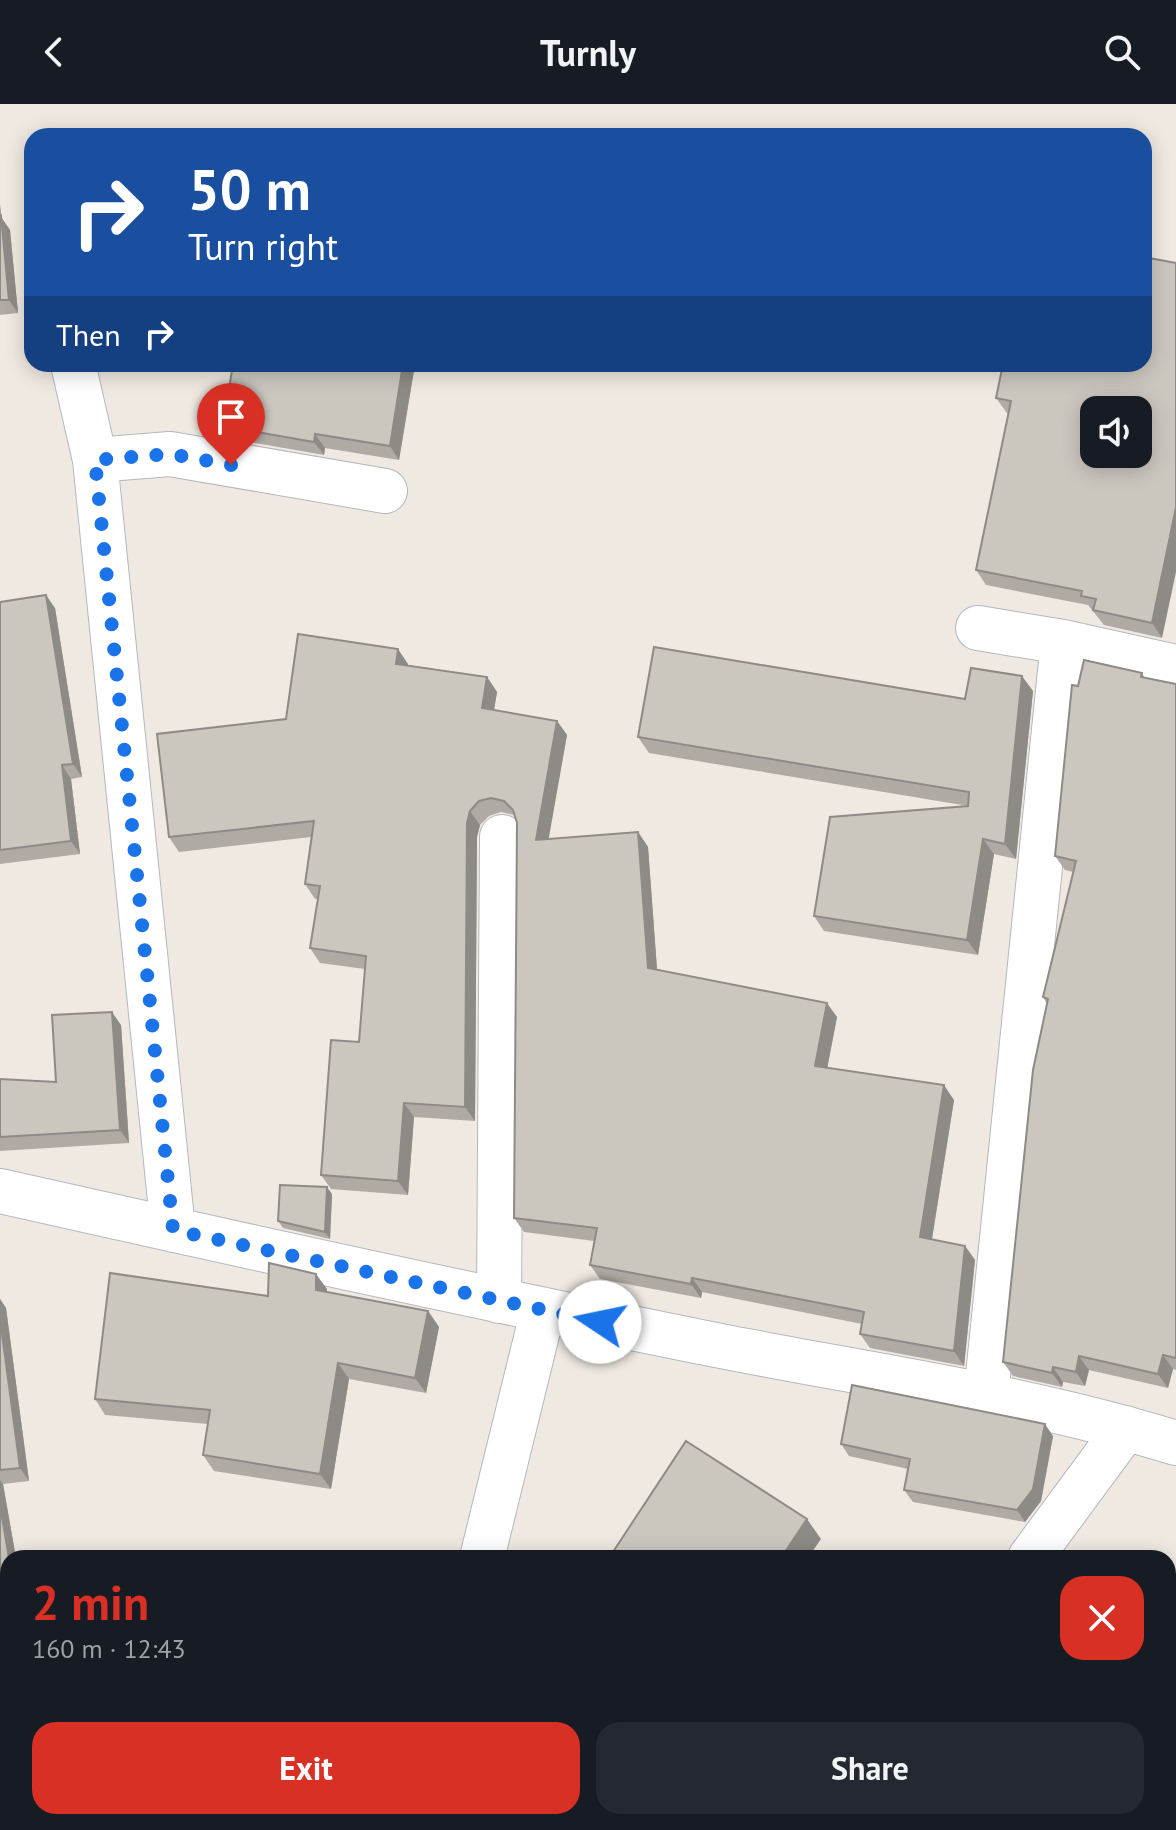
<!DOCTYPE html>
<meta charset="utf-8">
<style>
body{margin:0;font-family:"PT Sans",sans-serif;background:#242831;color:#f1f3f6;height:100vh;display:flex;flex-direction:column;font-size:30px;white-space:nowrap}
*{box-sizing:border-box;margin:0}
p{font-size:26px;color:#9ea1a6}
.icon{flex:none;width:44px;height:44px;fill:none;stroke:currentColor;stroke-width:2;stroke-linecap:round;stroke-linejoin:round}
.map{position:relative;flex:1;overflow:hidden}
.details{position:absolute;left:0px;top:1446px;width:1176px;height:280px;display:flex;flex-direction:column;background:#171b24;border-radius:24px 24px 0 0;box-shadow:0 4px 20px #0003}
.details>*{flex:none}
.guide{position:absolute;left:24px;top:24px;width:1128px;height:244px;border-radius:24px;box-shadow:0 4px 20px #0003;background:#1a4fa0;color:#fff;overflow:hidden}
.tools{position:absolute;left:1080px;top:292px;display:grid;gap:16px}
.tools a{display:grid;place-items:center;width:72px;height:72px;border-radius:16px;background:#171b24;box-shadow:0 4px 20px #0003;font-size:40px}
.pin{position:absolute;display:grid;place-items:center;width:68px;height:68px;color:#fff;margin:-82px -34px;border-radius:50% 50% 50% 0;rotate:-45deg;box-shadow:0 0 8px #0007}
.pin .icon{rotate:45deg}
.me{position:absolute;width:88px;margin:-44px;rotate:281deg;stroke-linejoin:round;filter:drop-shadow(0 0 6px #0008)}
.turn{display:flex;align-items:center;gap:28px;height:168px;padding:0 32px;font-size:36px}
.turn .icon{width:104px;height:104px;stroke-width:2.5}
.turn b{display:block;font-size:56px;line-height:68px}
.then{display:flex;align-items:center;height:76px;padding:0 32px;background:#0003;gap:16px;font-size:30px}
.round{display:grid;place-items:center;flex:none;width:84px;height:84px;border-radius:24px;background:#242831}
.overview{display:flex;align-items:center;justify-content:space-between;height:136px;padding:0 32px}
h1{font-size:48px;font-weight:800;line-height:60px;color:#d93025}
.button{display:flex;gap:16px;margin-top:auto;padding:16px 32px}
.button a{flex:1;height:92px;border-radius:24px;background:#d93025;color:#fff;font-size:32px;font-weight:800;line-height:92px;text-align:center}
.button a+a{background:#242831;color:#f1f3f6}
header{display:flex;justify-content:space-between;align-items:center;height:104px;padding:0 32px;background:#171b24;font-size:36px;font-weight:800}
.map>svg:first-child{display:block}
</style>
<header><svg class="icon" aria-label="back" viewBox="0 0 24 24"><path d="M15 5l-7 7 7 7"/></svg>Turnly<svg class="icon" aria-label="search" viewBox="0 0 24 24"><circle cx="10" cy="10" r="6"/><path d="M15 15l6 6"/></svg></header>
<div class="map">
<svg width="1176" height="1726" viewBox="0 0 1176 1726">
<rect width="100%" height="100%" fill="#efe9e1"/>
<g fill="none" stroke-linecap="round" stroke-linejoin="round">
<defs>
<path id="minor" d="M 73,260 L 95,356 L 173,1126
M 95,356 L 170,350 L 385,387
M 978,524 L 1063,538 L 1176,563
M 0,1087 C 240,1141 480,1194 721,1242 C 873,1272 1028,1293 1176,1339
M 499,1197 L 502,733
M 986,1291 L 1063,538
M 482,1454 L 543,1206
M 1030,1454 L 1126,1324
M 411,1726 L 415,1718
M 838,1726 L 842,1718"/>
</defs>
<use href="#minor" stroke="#b4b7c1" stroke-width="46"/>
<use href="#minor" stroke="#fff" stroke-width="44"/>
</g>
<path fill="#afaba4" d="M 0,100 L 1,113 L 10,126 L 18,209 L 0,211 Z
M 415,260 L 399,356 L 325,344 L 324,351 L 232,335 L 223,322 Z
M 1003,260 L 1162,534 L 1104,521 L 1088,501 L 986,481 L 976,466 L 1009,310 L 1007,309 L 996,294 Z
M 0,498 L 55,504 L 82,673 L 71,675 L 80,750 L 0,760 Z
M 408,560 L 408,561 L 487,573 L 497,588 L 494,606 L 557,617 L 567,631 L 548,735 L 638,728 L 648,743 L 657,866 L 837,913 L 827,964 L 954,996 L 932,1135 L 965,1142 L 975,1156 L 964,1262 L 870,1244 L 860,1230 L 862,1220 L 702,1188 L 701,1194 L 600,1175 L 590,1161 L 594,1137 L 524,1128 L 514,1114 L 517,719 L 514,711 L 501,708 L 489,712 L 480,721 L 477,733 L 475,1017 L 414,1013 L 408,1091 L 331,1085 L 321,1071 L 359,938 L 365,865 L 320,859 L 310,844 L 318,795 L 315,795 L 305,780 L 311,733 L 179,748 L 169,733 L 286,615 Z
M 1142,569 L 1145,574 L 1176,580 L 1176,1266 L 1173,1265 L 1168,1284 L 1089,1266 L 1085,1282 L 1063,1278 L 1062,1283 L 1013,1272 L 1003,1258 L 1047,900 L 1043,893 L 1073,768 L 1065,766 L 1055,752 L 1078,582 Z
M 1033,587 L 1016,755 L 994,750 L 978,851 L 824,827 L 814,812 L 968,702 L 649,649 L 638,633 Z
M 121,921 L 129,1039 L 0,1047 L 0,975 L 56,978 Z
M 332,1090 L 330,1135 L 283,1124 L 278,1117 Z
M 327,1185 L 327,1188 L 428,1207 L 439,1223 L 426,1289 L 349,1275 L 331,1385 L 214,1367 L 203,1351 L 208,1320 L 105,1311 L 95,1295 L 268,1192 Z
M 0,1195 L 6,1204 L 29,1377 L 3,1380 L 16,1454 L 8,1454 L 8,1493 L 0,1495 Z
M 1053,1332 L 1041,1397 L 1025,1418 L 913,1398 L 904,1386 L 908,1365 L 849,1352 L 841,1340 Z"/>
<path fill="#8e8b86" d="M 0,100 L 1,113 L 10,126 L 18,209 L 9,196 L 0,123 Z
M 403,260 L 415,260 L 399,356 L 390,342 Z
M 315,330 L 325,344 L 324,351 L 314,338 Z
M 1176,403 L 1176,468 L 1162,534 L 1152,519 Z
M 46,491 L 55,504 L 82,673 L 73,660 Z
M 398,545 L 408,560 L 406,574 L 396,560 Z
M 1022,572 L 1033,587 L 1016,755 L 1005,740 Z
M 487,573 L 497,588 L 492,618 L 482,604 Z
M 557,617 L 567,631 L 546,750 L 536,736 Z
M 62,661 L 71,675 L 80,750 L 71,737 Z
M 470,707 L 480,721 L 477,733 L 475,1017 L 465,1003 L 467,719 Z
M 638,728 L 648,743 L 658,878 L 648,864 Z
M 983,735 L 994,750 L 978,851 L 967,836 Z
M 827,899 L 837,913 L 825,976 L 815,962 Z
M 112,908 L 121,921 L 129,1039 L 120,1026 Z
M 944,981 L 954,996 L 930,1147 L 920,1133 Z
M 404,999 L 414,1013 L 408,1091 L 398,1077 Z
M 327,1083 L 332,1090 L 330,1135 L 325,1128 Z
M 965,1142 L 975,1156 L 964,1262 L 954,1247 Z
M 316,1170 L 327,1185 L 327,1202 L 316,1186 Z
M 692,1174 L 702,1188 L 701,1194 L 691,1180 Z
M 0,1195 L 6,1204 L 29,1377 L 20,1364 L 0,1215 Z
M 428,1207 L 439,1223 L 426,1289 L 415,1274 Z
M 1163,1251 L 1173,1265 L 1168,1284 L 1158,1270 Z
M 1079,1252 L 1089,1266 L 1085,1282 L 1076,1268 Z
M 338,1259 L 349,1275 L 331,1385 L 320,1370 Z
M 1053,1263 L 1063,1278 L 1062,1283 L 1052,1269 Z
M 1045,1320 L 1053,1332 L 1041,1397 L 1025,1418 L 1017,1406 Z
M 0,1376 L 3,1380 L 16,1454 L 9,1454 L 0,1402 Z
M 807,1415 L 821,1435 L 808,1454 L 781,1454 Z
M 296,1718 L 308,1718 L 308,1726 L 296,1726 Z
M 608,1718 L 635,1718 L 630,1726 L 602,1726 Z"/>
<path fill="#cbc7bf" stroke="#8e8b86" stroke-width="2" fill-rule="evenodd" d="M 1,112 L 9,196 L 0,196 L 0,113 Z
M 1144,153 L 1176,159 L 1176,403 L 1152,519 L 1093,506 L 1096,495 L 1081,492 L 1082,487 L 976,466 L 1011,297 L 996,294 L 1003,260 L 1144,260 ZM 1094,306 L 1138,306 L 1138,350 L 1094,350 Z
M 233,260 L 403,260 L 390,342 L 315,330 L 314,338 L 223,322 Z
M 46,491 L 73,660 L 62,661 L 71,737 L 0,746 L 0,498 Z
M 298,530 L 398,545 L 396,560 L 487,573 L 482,604 L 557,617 L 536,736 L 638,728 L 648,864 L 827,899 L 815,962 L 944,981 L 920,1133 L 965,1142 L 954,1247 L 860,1230 L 864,1208 L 860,1207 L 692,1174 L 691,1180 L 590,1161 L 597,1124 L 514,1114 L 517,719 L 513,706 L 504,697 L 491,694 L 479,697 L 470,707 L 467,719 L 465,1003 L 404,999 L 398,1077 L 321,1071 L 331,936 L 359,938 L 366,852 L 310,844 L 320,782 L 305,780 L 314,717 L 169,733 L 157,630 L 286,615 Z
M 654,543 L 965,595 L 971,564 L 1022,572 L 1005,740 L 983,735 L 967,836 L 814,812 L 830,713 L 968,702 L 969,688 L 638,633 Z
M 1084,556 L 1142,569 L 1141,573 L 1176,580 L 1176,1254 L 1163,1251 L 1158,1270 L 1079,1252 L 1076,1268 L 1053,1263 L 1052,1269 L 1003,1258 L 1033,966 L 1048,895 L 1043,893 L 1076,757 L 1055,752 L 1072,581 L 1078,582 Z
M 112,908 L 120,1026 L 0,1033 L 0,975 L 56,978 L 52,911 Z
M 280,1081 L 327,1083 L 325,1128 L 278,1117 Z
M 269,1159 L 316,1170 L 316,1186 L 428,1207 L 415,1274 L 338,1259 L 320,1370 L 203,1351 L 210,1306 L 95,1295 L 110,1169 L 268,1192 Z
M 0,1215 L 20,1364 L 0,1366 Z
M 852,1281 L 1045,1320 L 1033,1385 L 1017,1406 L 904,1386 L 910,1355 L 841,1340 Z
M 686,1337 L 807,1415 L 781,1454 L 609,1454 Z
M 0,1402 L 9,1454 L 8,1454 L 8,1478 L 0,1480 Z
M 68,1718 L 296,1718 L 296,1726 L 68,1726 Z
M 441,1718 L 608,1718 L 602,1726 L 436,1726 Z"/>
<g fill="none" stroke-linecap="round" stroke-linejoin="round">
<path stroke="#1a73e8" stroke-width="14" stroke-dasharray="0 25.2" d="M 231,361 L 170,350 L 95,356 L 173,1126 L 600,1218"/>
</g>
</svg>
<div class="tools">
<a><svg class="icon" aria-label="sound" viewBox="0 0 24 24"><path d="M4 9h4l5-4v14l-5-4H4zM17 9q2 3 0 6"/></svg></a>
</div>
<div class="pin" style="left:231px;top:361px;background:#d93025"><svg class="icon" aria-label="arrive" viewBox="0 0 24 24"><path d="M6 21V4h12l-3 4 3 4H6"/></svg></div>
<svg class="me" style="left:600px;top:1218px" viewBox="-20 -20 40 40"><circle r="19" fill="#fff"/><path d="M0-13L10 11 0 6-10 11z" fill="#1a73e8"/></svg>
<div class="guide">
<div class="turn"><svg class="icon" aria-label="right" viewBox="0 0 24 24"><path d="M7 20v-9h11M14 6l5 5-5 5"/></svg><div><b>50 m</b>Turn right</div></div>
<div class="then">Then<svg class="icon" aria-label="right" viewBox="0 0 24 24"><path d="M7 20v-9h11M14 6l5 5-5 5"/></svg></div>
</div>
<section class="details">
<div class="overview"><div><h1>2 min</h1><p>160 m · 12:43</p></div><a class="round" style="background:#d93025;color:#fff"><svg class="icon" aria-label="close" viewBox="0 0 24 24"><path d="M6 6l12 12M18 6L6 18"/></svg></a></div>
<div class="button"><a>Exit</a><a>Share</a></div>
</section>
</div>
